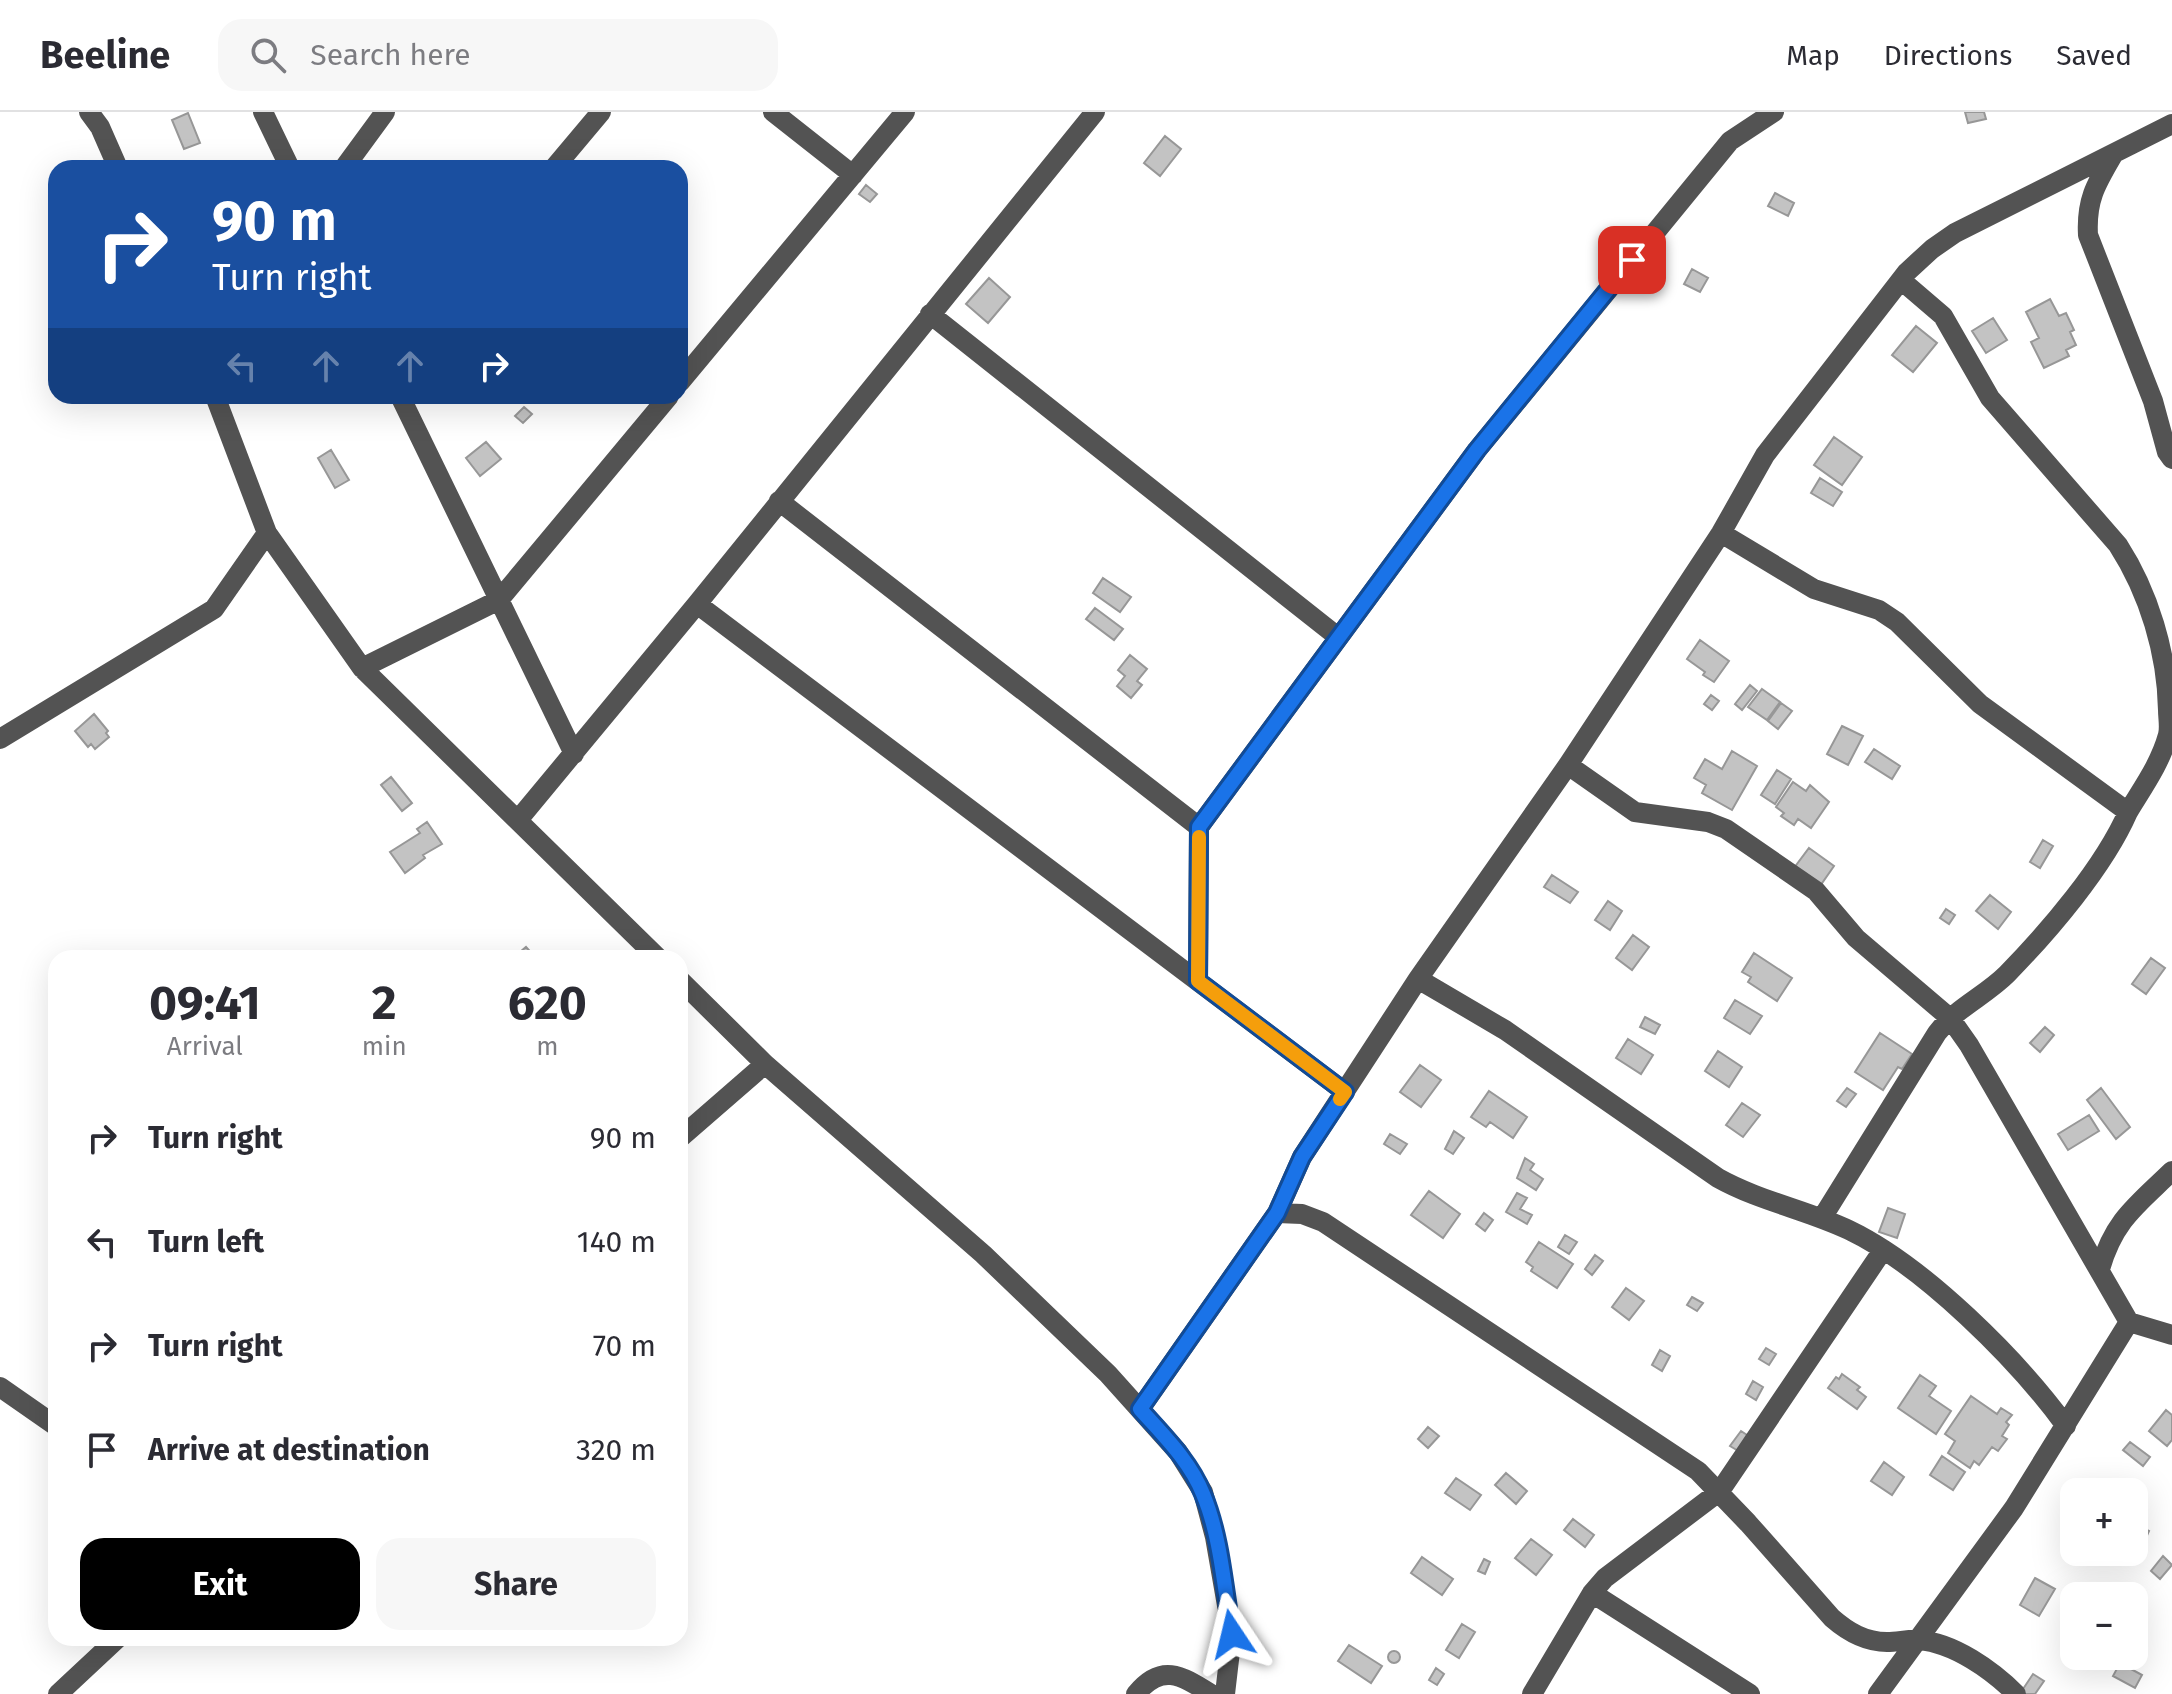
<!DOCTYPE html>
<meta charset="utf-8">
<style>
body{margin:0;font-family:"Fira Sans",sans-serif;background:#f7f7f7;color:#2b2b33;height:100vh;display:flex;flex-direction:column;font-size:30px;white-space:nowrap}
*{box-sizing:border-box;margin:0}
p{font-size:26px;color:#7c7c81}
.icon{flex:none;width:44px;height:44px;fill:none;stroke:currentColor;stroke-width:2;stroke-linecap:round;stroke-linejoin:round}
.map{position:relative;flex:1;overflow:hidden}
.sheet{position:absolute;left:48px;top:838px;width:640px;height:696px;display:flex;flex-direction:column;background:#fff;border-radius:24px;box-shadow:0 8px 32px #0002}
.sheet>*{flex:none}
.top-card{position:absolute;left:48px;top:48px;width:640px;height:244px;border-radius:24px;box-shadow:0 8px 32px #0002;background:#1a4fa0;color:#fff;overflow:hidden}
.controls{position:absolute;left:2060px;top:1366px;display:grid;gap:16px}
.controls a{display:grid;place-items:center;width:88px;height:88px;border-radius:16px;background:#fff;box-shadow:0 8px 32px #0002;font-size:40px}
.pin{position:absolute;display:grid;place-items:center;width:68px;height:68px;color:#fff;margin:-34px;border-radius:16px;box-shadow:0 4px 12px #0006}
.me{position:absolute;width:88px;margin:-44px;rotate:350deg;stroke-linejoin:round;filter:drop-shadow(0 0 6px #0008)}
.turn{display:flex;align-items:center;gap:28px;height:168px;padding:0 32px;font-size:36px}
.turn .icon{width:104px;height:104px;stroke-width:2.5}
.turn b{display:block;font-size:56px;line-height:68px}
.lanes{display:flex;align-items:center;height:76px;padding:0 32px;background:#0003;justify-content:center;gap:40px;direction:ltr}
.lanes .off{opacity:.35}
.eta{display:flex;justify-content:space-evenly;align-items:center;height:136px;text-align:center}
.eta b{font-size:48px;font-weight:700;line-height:56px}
.primary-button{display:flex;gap:16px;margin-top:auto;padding:16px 32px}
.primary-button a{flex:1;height:92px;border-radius:24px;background:#000;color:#fff;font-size:32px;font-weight:700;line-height:92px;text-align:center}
.primary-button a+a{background:#f7f7f7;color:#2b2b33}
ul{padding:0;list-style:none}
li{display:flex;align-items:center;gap:24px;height:104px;padding:0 32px}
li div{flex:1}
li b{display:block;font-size:30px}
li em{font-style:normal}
header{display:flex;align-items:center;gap:48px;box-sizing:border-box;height:112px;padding:0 40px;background:#fff;border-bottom:2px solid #e1e1e2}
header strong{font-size:38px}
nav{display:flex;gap:44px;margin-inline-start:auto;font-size:28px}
.search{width:560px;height:72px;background:#f7f7f7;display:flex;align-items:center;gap:20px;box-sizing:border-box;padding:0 28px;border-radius:24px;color:#7c7c81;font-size:30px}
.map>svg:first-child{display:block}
</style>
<header>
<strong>Beeline</strong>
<div class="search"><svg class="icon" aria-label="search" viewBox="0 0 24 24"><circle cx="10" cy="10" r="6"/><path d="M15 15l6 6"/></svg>Search here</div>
<nav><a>Map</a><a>Directions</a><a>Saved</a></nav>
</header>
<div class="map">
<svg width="2172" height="1582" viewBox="0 0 2172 1582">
<rect width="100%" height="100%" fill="#fff"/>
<path fill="#c3c3c3" stroke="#979797" stroke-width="2" d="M 1965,0 L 1984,0 L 1986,7 L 1968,11 Z
M 188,1 L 200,31 L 184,37 L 172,8 Z
M 1165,24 L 1181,37 L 1160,64 L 1144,51 Z
M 866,73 L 877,82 L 870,90 L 859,82 Z
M 1775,81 L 1794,91 L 1788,104 L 1768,94 Z
M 1692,157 L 1708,166 L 1700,180 L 1684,172 Z
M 989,166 L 1010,185 L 988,211 L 966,192 Z
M 2050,187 L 2059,204 L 2066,201 L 2074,218 L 2070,220 L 2076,233 L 2066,238 L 2069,244 L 2044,256 L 2031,230 L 2039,226 L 2026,200 Z
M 1993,206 L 2007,228 L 1986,241 L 1972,219 Z
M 1916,214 L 1937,231 L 1913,260 L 1892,243 Z
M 524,295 L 532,302 L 523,311 L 515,304 Z
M 1834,325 L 1862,345 L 1842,373 L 1814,353 Z
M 486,330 L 501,347 L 480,364 L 466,346 Z
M 331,338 L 349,368 L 335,376 L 318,346 Z
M 1820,366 L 1842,380 L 1833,394 L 1811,381 Z
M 1103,466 L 1131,485 L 1120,500 L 1093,481 Z
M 1095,496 L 1123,517 L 1114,528 L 1086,507 Z
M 1700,528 L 1729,549 L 1714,570 L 1703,563 L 1705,560 L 1687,547 Z
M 1130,543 L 1147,557 L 1137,569 L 1142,573 L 1131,586 L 1117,574 L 1125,564 L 1118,558 Z
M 1750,573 L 1757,579 L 1742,598 L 1735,592 Z
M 1762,577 L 1780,590 L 1767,608 L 1748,595 Z
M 1711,583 L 1719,589 L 1712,598 L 1704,592 Z
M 1781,591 L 1792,599 L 1778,617 L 1768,609 Z
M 94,602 L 108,619 L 106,621 L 109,625 L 95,637 L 91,632 L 88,635 L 75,619 Z
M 1842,614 L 1863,624 L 1848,653 L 1827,642 Z
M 1874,637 L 1900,654 L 1892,667 L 1865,650 Z
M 1732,639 L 1757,654 L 1732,698 L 1702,681 L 1706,673 L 1694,666 L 1705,647 L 1722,657 Z
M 1777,658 L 1791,667 L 1775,692 L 1761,683 Z
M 391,665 L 412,691 L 402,699 L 381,673 Z
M 1793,670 L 1806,679 L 1810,673 L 1829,690 L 1811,716 L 1798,707 L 1794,713 L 1781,704 L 1784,701 L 1776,695 Z
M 427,710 L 442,732 L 423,743 L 425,746 L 405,761 L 390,740 L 420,721 L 417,717 Z
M 2043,728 L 2053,734 L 2040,756 L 2030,750 Z
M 1809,736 L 1834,754 L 1820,774 L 1794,756 Z
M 1552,763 L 1578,780 L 1570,791 L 1544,775 Z
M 1990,783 L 2011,800 L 1998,817 L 1976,799 Z
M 1608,789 L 1622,799 L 1610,818 L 1595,808 Z
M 1946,797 L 1955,803 L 1949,812 L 1940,806 Z
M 1633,823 L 1649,835 L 1632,858 L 1616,846 Z
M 526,835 L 536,846 L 513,846 Z
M 1754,841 L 1792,866 L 1777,889 L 1748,870 L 1751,865 L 1742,860 Z
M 2151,846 L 2165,856 L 2146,882 L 2132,872 Z
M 1735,888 L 1762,904 L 1750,922 L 1724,906 Z
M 1645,905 L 1660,913 L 1655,922 L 1640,915 Z
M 2045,915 L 2054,923 L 2040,940 L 2030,931 Z
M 1880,921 L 1912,942 L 1902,957 L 1898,955 L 1883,978 L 1855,960 Z
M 1628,927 L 1653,943 L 1641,962 L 1616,946 Z
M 1718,939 L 1742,955 L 1729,975 L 1705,959 Z
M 1420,953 L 1441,968 L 1421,995 L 1400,980 Z
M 1847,976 L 1856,982 L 1846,995 L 1837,989 Z
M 2101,976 L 2130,1015 L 2116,1027 L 2087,988 Z
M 1489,979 L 1527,1005 L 1513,1026 L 1490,1010 L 1486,1015 L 1471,1005 Z
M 1742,991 L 1760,1003 L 1743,1025 L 1726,1013 Z
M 2089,1003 L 2099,1019 L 2068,1038 L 2058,1022 Z
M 1454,1019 L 1464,1026 L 1453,1042 L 1445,1037 Z
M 1390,1022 L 1407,1032 L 1400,1042 L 1384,1032 Z
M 1525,1046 L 1534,1052 L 1530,1058 L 1543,1067 L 1536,1078 L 1517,1066 Z
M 1429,1079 L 1460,1102 L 1443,1126 L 1411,1103 Z
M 1517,1081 L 1527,1086 L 1520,1097 L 1532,1103 L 1527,1112 L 1506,1100 Z
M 1888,1096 L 1905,1102 L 1897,1126 L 1879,1120 Z
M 1484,1101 L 1493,1108 L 1485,1119 L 1476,1112 Z
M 1565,1123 L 1577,1130 L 1569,1142 L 1558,1135 Z
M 1539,1130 L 1573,1152 L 1557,1176 L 1531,1159 L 1533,1155 L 1526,1150 Z
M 1595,1143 L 1603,1149 L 1592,1163 L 1585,1157 Z
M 1626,1176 L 1644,1189 L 1629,1208 L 1612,1195 Z
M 1692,1185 L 1703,1191 L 1697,1199 L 1687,1193 Z
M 1766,1236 L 1776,1242 L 1769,1253 L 1759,1247 Z
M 1660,1238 L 1670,1244 L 1662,1259 L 1652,1253 Z
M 1842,1262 L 1860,1275 L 1857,1278 L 1866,1285 L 1857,1297 L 1828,1276 L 1836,1265 L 1839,1267 Z
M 1920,1263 L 1936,1274 L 1929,1284 L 1951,1299 L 1936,1322 L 1898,1296 Z
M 1753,1269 L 1763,1275 L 1756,1288 L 1746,1282 Z
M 1971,1284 L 1997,1302 L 2001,1296 L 2012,1303 L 2006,1310 L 2009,1313 L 2002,1324 L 2007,1327 L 1998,1339 L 1992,1335 L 1979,1353 L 1974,1349 L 1970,1356 L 1948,1341 L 1955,1329 L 1945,1322 Z
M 2166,1298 L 2172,1303 L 2172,1328 L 2167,1334 L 2149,1319 Z
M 1428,1315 L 1439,1324 L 1428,1336 L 1418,1327 Z
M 1741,1319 L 1750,1325 L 1740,1340 L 1730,1334 Z
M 2130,1330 L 2150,1345 L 2143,1354 L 2123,1338 Z
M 1942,1344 L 1965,1360 L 1953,1378 L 1930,1363 Z
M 1884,1350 L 1904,1365 L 1892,1383 L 1871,1369 Z
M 1506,1361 L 1527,1379 L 1516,1392 L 1495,1373 Z
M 1456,1366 L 1481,1383 L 1470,1398 L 1445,1381 Z
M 2070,1395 L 2074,1397 L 2074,1428 L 2065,1424 L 2070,1413 L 2064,1410 Z
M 1573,1407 L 1594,1423 L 1585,1435 L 1564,1418 Z
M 2139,1414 L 2149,1419 L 2145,1428 L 2134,1423 Z
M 1531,1427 L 1552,1443 L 1536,1463 L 1515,1446 Z
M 2163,1444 L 2172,1453 L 2160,1467 L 2151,1459 Z
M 1422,1445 L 1453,1467 L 1442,1483 L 1411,1461 Z
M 1484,1447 L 1490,1450 L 1485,1462 L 1478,1459 Z
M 2035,1466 L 2055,1477 L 2039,1504 L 2020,1493 Z
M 1462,1512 L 1475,1520 L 1459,1546 L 1446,1538 Z
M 1349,1533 L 1382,1554 L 1371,1571 L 1338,1549 Z
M1388 1545a6 6 0 1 1 12 0a6 6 0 1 1-12 0Z
M 2120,1551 L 2142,1563 L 2135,1576 L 2113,1564 Z
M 1436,1556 L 1444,1562 L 1437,1573 L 1429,1568 Z
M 2033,1562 L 2044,1569 L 2035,1582 L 2025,1582 L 2021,1580 Z"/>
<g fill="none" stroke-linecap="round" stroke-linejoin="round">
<path stroke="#535353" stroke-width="20" d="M 89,0 L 100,15 L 118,56
M 263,0 L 290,56
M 773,0 L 853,63
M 2113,43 C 2096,72 2086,88 2088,123 L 2153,289 L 2167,340 L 2172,347
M 344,56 L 385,0
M 554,56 L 601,0
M 1901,168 L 1943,204 L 1990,286 L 2118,433 C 2149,481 2167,541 2168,598 C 2168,606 2170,615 2168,623 C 2160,652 2143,675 2128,700
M 930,202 L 1338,525
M 680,270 L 905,0
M 215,284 L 267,421 L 362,556 L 658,846
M 400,284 L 574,642
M 779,389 L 1199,715
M 1721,421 L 1814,477 L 1879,498 L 1897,510 L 1980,592 L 2128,700 C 2104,755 2049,819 2007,862 C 1985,884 1956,896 1937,921 L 1822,1106
M 697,492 L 1345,980
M 362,556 L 499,488 L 669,284
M 0,627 L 214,497 L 267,421
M 1568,653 L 1635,700 L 1708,710 L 1726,717 L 1816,779 L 1856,826 L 1950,906 L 1969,933 L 2129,1210
M 518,708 L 697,492 L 1095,0
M 1418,867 L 1505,918 L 1718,1066 C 1759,1089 1807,1098 1849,1118 C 1924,1154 2017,1247 2066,1314
M 680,868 L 765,952 L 983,1142 L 1108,1262 L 1178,1340 L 1203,1380 L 1215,1425 L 1232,1522 L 1225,1582
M 1198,869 L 1199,715 L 1477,338 L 1730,29 L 1774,0
M 680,1026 L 765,952
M 1277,1101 L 1302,1102 L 1323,1110 L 1698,1359 L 1748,1411 L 1832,1506 C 1848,1520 1865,1530 1887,1530 C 1898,1530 1909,1527 1919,1528 C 1954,1531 1992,1558 2016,1582
M 2100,1157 C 2114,1108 2137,1093 2172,1059
M 0,1275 L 56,1314
M 1140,1297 L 1277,1101 L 1302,1045 L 1418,867 L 1568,653 L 1721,421 L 1765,343 L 1907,160 L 1932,137 L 1955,121 L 2172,12
M 1592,1481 L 1750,1582
M 58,1582 L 118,1526
M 1136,1582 C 1162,1550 1182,1564 1211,1582
M 1532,1582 L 1592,1481 L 1605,1466 L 1720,1379 L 1883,1138
M 1878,1582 L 2014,1396 L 2129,1210 L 2172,1223"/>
</g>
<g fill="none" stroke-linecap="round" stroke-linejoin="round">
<defs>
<path id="route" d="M 1232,1522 C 1224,1476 1221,1425 1203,1382 C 1190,1349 1163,1323 1140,1297 L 1277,1101 L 1302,1045 L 1345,980 L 1198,869 L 1199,715 L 1477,338 L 1632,148"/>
</defs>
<use href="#route" stroke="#114b97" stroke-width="20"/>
<use href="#route" stroke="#1a73e8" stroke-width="14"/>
<path stroke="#f59e0b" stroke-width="14" d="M 1199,725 L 1198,869 L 1345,980 L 1340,987"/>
</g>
</svg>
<div class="controls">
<a>+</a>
<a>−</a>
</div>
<div class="pin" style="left:1632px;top:148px;background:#d93025"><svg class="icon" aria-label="arrive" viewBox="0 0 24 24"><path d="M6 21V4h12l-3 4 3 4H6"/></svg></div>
<svg class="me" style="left:1232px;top:1522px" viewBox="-20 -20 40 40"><path d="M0-17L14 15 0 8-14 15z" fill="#1a73e8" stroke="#fff" stroke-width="4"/></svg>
<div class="top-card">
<div class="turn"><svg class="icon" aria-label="right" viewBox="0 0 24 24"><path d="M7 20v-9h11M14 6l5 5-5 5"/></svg><div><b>90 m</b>Turn right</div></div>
<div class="lanes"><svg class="icon off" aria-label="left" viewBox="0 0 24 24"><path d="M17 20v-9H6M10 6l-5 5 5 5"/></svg><svg class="icon off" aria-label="ahead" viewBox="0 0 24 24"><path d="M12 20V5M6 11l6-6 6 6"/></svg><svg class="icon off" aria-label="ahead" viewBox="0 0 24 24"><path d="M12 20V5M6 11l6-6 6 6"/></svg><svg class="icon" aria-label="right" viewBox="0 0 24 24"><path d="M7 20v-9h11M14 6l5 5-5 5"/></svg></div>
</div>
<section class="sheet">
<div class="eta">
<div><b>09:41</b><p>Arrival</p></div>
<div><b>2</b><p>min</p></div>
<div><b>620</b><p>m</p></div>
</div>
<ul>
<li><svg class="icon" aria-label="right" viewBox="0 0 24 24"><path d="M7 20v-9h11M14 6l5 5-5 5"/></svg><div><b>Turn right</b></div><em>90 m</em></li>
<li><svg class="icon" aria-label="left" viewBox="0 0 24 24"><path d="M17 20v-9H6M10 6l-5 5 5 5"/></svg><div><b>Turn left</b></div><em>140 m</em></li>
<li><svg class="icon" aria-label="right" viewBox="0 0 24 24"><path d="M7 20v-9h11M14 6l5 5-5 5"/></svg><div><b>Turn right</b></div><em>70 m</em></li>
<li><svg class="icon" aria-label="arrive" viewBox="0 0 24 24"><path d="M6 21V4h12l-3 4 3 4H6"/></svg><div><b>Arrive at destination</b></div><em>320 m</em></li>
</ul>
<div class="primary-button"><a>Exit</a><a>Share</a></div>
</section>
</div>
